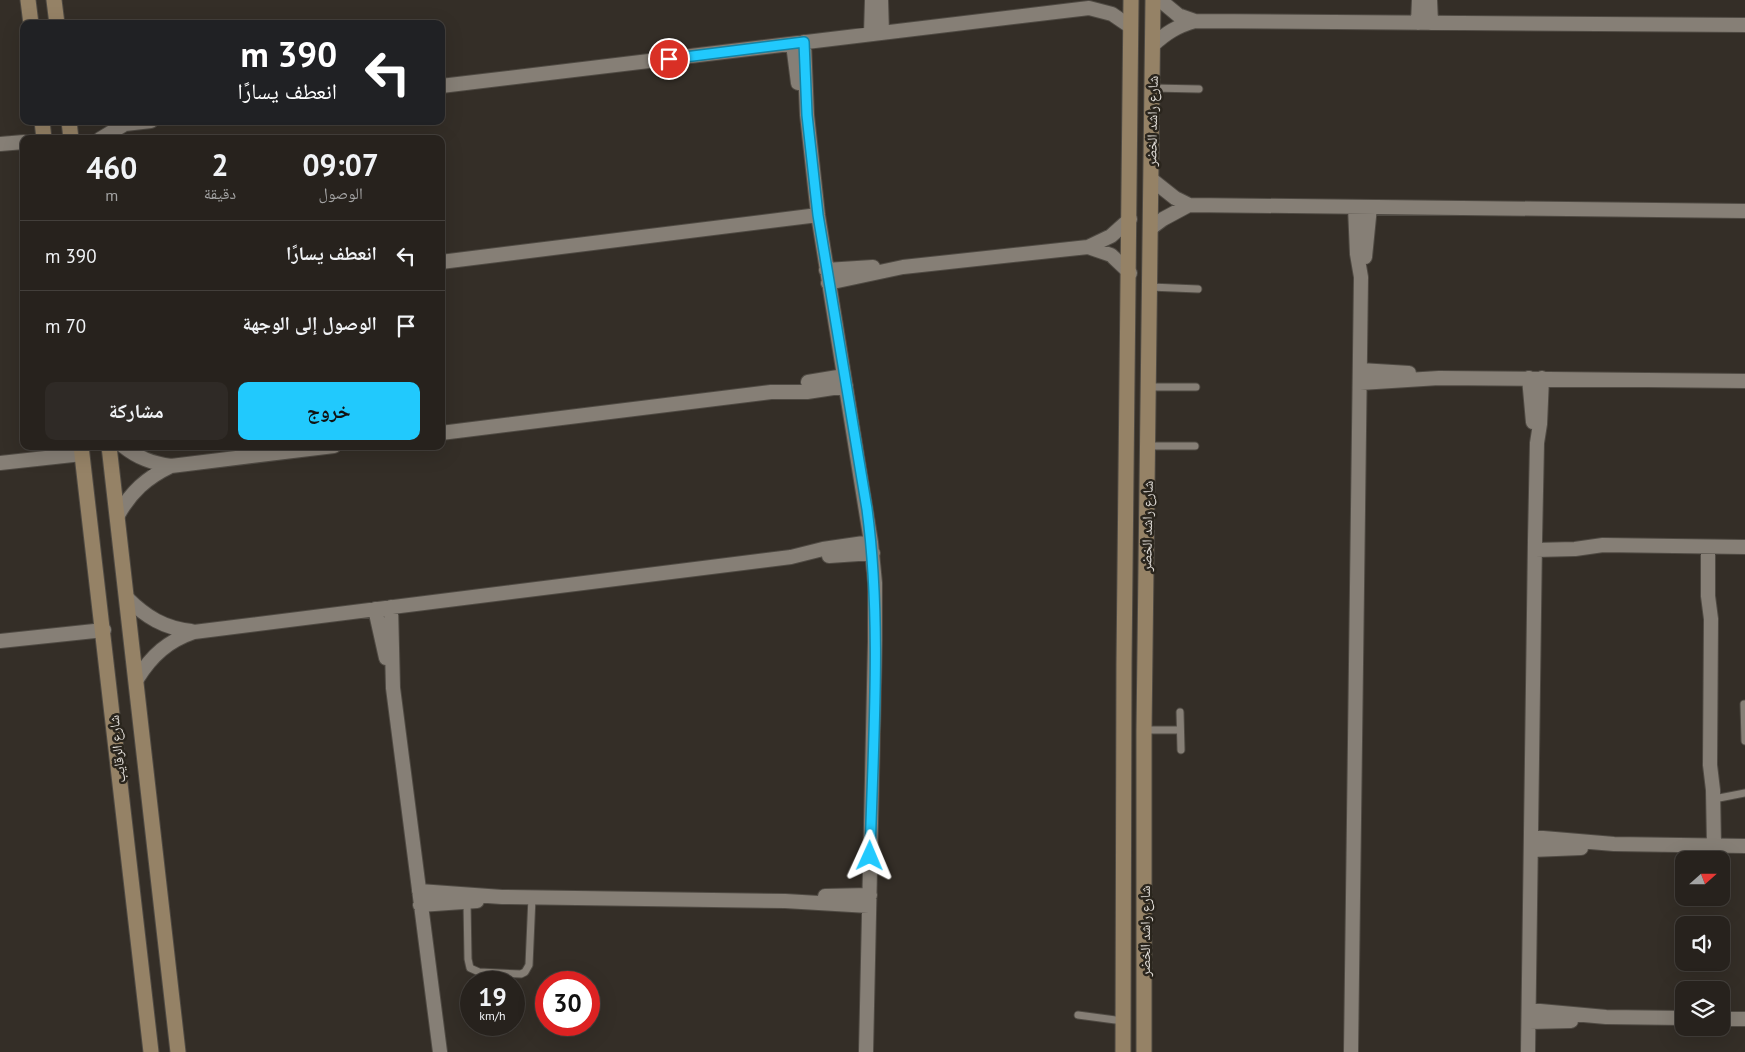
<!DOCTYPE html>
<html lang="ar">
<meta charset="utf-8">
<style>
body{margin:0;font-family:"PT Sans","Noto Naskh Arabic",sans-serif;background:#2f2a26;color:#f1f3f6;direction:rtl;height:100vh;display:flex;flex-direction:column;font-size:19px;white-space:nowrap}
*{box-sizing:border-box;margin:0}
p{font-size:16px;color:#a4a4a4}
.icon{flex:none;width:28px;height:28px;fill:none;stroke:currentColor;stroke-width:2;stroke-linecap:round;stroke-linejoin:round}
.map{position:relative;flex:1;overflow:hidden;direction:ltr}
.sheet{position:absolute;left:20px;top:135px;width:425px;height:315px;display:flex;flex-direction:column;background:#27221d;border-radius:10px;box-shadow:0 5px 20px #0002,0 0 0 1px #433f3b;direction:rtl}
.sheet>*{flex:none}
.guide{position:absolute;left:20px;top:20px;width:425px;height:105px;border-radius:10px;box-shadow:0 5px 20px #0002,0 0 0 1px #433f3b;direction:rtl;background:#202124;color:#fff;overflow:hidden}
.needle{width:32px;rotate:69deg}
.tools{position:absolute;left:1675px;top:851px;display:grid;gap:10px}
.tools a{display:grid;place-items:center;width:55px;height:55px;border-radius:10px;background:#27221d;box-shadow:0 5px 20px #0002,0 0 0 1px #433f3b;font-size:25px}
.speed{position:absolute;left:460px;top:971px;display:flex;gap:10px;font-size:25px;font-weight:700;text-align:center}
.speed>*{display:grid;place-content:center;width:65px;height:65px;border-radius:50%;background:#27221d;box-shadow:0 5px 20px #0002,0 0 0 1px #433f3b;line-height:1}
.speed small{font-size:12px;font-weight:400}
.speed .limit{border:8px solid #d22;background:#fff;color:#111}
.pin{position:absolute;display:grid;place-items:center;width:42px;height:42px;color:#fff;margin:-21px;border:2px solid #fff;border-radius:50%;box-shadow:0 1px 5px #0007}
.me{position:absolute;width:55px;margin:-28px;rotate:1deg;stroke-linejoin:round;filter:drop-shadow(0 0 4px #0008)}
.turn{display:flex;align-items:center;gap:18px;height:105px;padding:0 25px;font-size:22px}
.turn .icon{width:65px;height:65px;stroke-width:2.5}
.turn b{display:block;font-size:35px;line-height:42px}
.eta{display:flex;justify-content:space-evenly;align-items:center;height:85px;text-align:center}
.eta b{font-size:30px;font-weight:800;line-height:35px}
.cta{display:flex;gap:10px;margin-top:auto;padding:10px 25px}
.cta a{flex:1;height:58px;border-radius:10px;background:#21c9fd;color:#111;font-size:20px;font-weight:800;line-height:58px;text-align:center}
.cta a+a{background:#2f2a26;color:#f1f3f6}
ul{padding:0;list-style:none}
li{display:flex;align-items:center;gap:15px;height:70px;padding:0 25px;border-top:1px solid #433f3b}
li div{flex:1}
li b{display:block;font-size:19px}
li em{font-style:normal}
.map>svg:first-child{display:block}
</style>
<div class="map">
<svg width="1745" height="1052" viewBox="0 0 1745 1052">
<rect width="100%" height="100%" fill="#342e27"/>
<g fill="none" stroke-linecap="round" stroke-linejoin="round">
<defs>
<path id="lane" d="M 1152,88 L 1199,89
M 1150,287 L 1198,289
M 1149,387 L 1196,387
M 1148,446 L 1195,446
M 1744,704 L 1745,741
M 1180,712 L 1181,750
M 1144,730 L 1180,730
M 1714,799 L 1745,793
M 467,902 L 468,959 L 470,968 L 479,972 L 521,974 L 525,972 L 529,965 L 532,897
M 1078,1015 L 1123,1021"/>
<path id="street" d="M 881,0 L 882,33
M 1160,0 L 1178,15 L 1195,21
M 1430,0 L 1431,23
M 1418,23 L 1419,0
M 871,34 L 872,0
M 804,42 L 807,115 L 818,215 L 871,542 L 875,583 L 875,641 L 866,1052
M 793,44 L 798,83
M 1153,45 C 1166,33 1177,26 1195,21 L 1745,25
M 441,86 L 1089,8 L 1112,14 L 1131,27
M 100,139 L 125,124 L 151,121
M 0,144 L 24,142
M 1151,179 L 1175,198 L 1189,205 L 1745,211
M 1151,228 L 1163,219 L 1189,205
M 1088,247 L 1111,255 L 1130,273
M 1365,257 L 1370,207
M 441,262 L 818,215
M 826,270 L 873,267
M 828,283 L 903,267 L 1088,247 L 1111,236 L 1130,219
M 1360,370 L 1409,373
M 1529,378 L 1533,422
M 808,382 L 844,376
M 1360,383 L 1439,378 L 1745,381
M 441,433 L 771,392 L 807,392 L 846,386
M 123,446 C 138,458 152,463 171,466
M 0,463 L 82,454
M 118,515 C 131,492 146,478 171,466 L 334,446
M 1708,547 L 1708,596 L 1711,619 L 1710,765 L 1713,790 L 1714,845
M 1535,550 L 1575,549 L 1603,545 L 1745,547
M 829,556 L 873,553
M 127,598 C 146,617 164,628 191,631
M 391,607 L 393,688 L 440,1052
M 375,609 L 386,658
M 0,641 L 104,630
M 137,679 C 152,655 168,641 194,632 L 791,557 L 823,549 L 871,542
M 1531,837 L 1614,844 L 1745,846
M 1531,850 L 1581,848
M 419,891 L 502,897 L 785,901 L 869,906
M 825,896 L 870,895
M 420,905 L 477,901
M 1529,1010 L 1606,1017 L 1684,1018
M 1721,1019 L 1745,1019
M 1529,1022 L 1571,1021
M 1351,1052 L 1361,277 L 1357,254 L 1355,207
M 1528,1052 L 1535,540 L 1537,443 L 1540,424 L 1542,378"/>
<path id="secondary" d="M 28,0 L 31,24
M 54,0 L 57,24
M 42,121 L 44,139
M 69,121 L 71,139
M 81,446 L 151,1052
M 109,446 L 178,1052
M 1123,1052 L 1124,664 L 1131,0
M 1144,1052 L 1144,730 L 1153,0"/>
</defs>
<use href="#lane" stroke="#4f4a43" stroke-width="9"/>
<use href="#street" stroke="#4f4a43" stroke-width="16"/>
<use href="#secondary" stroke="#4f4a43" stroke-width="17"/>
<use href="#lane" stroke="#867f76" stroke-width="7"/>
<use href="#street" stroke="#867f76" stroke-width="14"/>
<use href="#secondary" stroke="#958266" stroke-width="15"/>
</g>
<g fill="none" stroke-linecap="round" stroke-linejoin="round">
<defs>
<path id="route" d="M 669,59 L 804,42 L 807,115 L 818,215 L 867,509 C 882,624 873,741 870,856"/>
</defs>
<use href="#route" stroke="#1583a4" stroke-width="12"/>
<use href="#route" stroke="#21c9fd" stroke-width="9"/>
</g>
<g text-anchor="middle" stroke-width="5" stroke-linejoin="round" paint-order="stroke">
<g font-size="14" fill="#e0dcd7" stroke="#2a251d">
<text transform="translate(1152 121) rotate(-89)" y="5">شارع راشد الخضر</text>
<text transform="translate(1147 526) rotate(-89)" y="5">شارع راشد الخضر</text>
<text transform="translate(117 749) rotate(-96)" y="5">شارع الرقايب</text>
<text transform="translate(1145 931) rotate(-90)" y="5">شارع راشد الخضر</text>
</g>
</g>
</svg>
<div class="tools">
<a><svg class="needle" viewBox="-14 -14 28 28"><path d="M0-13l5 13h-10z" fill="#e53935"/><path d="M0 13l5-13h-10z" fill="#a4a4a4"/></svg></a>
<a><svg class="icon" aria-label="sound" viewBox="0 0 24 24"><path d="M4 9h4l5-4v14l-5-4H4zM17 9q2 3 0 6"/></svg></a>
<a><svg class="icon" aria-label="layers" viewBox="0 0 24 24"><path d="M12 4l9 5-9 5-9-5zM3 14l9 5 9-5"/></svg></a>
</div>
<div class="speed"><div>19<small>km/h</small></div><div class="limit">30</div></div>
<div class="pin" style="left:669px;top:59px;background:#d93025"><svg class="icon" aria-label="arrive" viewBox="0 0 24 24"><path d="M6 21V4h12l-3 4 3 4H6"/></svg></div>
<svg class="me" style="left:870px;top:856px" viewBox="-20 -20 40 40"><path d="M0-17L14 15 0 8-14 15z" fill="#21c9fd" stroke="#fff" stroke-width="4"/></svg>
<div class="guide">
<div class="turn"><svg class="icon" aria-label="left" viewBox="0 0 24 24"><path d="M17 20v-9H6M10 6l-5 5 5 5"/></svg><div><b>390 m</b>انعطف يسارًا</div></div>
</div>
<section class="sheet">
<div class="eta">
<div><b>09:07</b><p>الوصول</p></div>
<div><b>2</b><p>دقيقة</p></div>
<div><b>460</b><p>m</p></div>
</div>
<ul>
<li><svg class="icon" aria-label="left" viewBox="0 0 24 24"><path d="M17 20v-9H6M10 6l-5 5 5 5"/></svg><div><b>انعطف يسارًا</b></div><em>390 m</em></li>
<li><svg class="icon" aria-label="arrive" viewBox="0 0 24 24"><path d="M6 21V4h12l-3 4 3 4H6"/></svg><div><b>الوصول إلى الوجهة</b></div><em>70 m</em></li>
</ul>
<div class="cta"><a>خروج</a><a>مشاركة</a></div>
</section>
</div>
